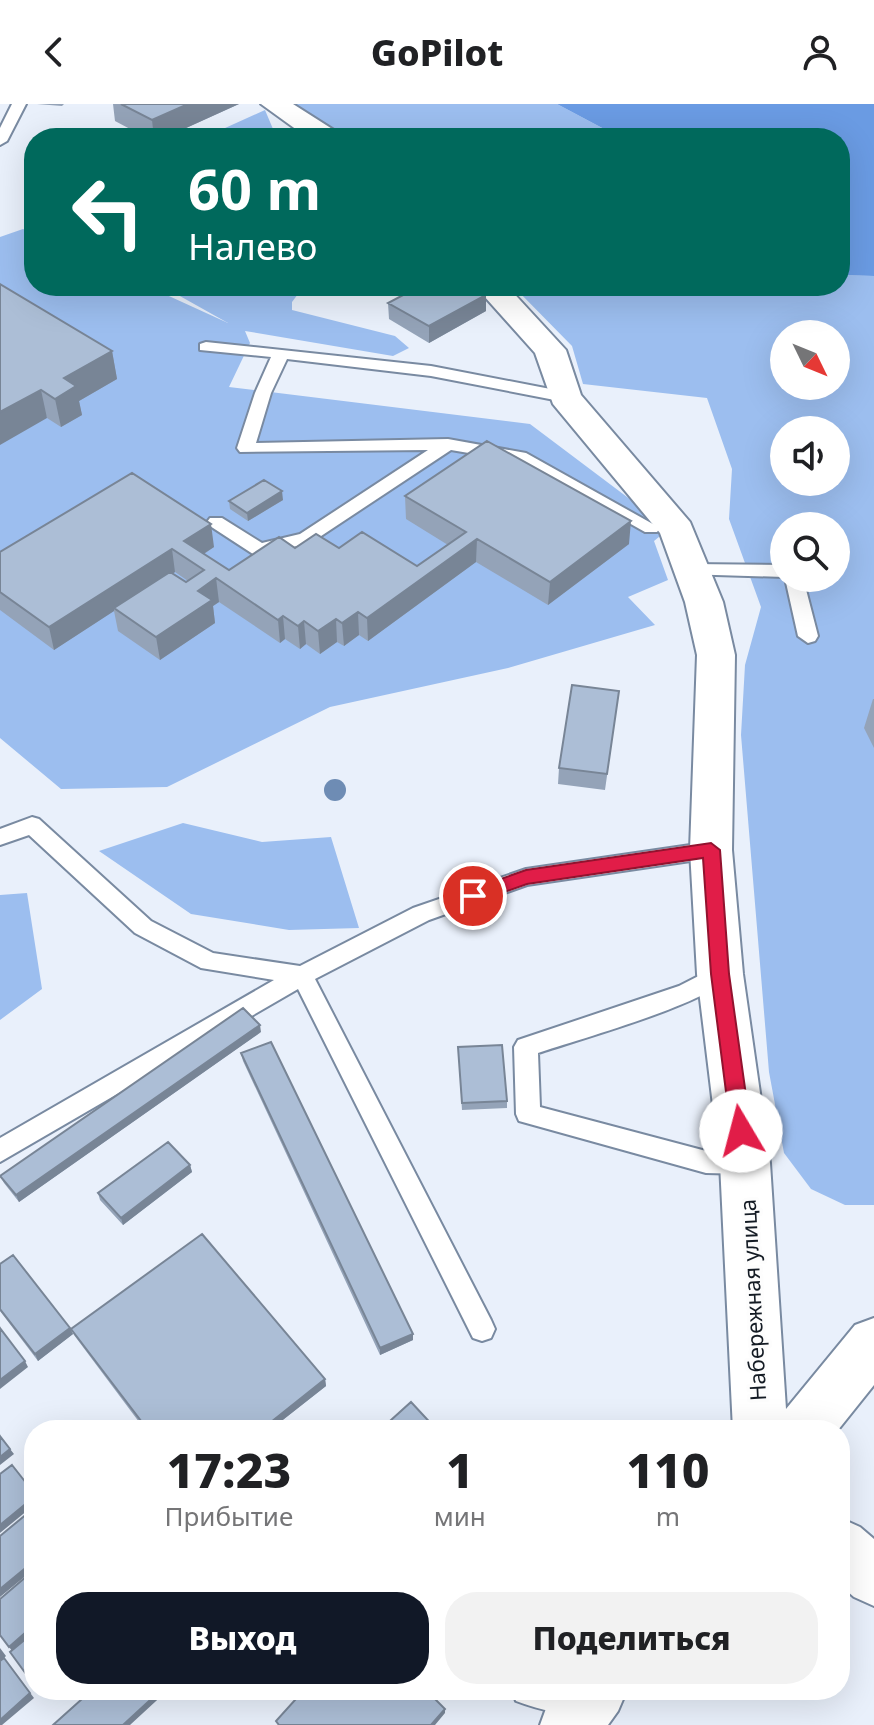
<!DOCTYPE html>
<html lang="ru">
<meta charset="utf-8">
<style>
body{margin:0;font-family:"Noto Sans",sans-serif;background:#f2f2f2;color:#202124;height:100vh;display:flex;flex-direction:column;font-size:30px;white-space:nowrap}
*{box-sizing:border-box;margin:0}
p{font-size:26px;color:#757577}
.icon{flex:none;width:44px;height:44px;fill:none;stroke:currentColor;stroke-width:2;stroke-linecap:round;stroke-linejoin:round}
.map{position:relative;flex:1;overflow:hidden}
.sheet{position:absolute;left:24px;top:1316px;width:826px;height:280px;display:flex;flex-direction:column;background:#fff;border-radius:32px;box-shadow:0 8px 32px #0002}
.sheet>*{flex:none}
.banner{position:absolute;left:24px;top:24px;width:826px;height:168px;border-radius:32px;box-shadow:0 8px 32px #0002;background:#00695c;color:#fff;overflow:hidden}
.needle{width:52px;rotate:133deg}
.fabs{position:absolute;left:770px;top:216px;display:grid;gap:16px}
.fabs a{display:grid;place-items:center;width:80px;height:80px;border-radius:50%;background:#fff;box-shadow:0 8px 32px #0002;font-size:40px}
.pin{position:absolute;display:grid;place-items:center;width:68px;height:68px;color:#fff;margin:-34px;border:4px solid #fff;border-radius:50%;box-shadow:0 2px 8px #0007}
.me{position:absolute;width:88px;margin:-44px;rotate:352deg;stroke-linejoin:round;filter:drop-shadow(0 0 6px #0008)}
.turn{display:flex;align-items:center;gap:28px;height:168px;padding:0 32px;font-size:36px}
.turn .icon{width:104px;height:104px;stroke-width:2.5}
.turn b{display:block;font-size:56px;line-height:68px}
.eta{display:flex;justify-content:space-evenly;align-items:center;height:136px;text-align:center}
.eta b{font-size:48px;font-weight:800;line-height:56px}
.primary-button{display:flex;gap:16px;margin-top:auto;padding:16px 32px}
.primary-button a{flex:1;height:92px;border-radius:32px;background:#111827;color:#fff;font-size:32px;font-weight:800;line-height:92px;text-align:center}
.primary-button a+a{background:#f2f2f2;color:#202124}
header{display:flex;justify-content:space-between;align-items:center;height:104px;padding:0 32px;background:#fff;font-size:36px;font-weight:800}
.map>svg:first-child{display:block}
</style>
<header><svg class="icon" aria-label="back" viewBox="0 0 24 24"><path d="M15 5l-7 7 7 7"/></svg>GoPilot<svg class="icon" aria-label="person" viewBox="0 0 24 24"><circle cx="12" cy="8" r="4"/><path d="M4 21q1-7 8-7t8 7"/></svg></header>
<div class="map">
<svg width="874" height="1621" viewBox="0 0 874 1621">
<rect width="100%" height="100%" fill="#e9f0fb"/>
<path fill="#9cbeef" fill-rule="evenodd" d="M 292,0 L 557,0 L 621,34 L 346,34 Z
M 265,6 L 273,25 L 267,34 L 203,34 Z
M 23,125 L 34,130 L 34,182 L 147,182 L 228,219 L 162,182 L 304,182 L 292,198 L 292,206 L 395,232 L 409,244 L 393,252 L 245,227 L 250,239 L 229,283 L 530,320 L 651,411 L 665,428 L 654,437 L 668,476 L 628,493 L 655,521 L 508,564 L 330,603 L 167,683 L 61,685 L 0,634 L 0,133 Z
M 840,171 L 874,172 L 874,1101 L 845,1101 L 811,1085 L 784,1049 L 769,968 L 741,631 L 745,561 L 761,503 L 729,415 L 732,365 L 707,294 L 583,280 L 572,242 L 513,182 L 840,182 ZM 784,230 L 836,230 L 836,282 L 784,282 ZM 784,326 L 836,326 L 836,378 L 784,378 ZM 784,422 L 836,422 L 836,474 L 784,474 Z
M 183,719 L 262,738 L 331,733 L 359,824 L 289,826 L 191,810 L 99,747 Z
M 27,789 L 42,885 L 0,916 L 0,791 Z"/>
<path fill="#6a9be3" d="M 557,0 L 874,0 L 874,172 L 840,171 L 840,34 L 621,34 Z"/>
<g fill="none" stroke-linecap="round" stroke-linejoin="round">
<defs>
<path id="lane" d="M 12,0 L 26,0 L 7,37 L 0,41 L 0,24 Z
M 206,238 L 431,262 L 571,289 L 573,293 L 565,298 L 431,272 L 287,255 L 271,289 L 256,339 L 448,335 L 526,349 L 660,424 L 657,428 L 645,428 L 521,358 L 451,346 L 312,438 L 259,452 L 253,450 L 210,422 L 207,418 L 210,414 L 222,414 L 262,439 L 300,430 L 428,346 L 240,348 L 237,344 L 255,289 L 271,253 L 200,246 L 200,240 Z
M 690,460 L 784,461 L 784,473 L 683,470 L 681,466 Z
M 785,474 L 803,474 L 818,532 L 815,537 L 808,539 L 798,532 Z
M 32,713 L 39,715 L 151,817 L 213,849 L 300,862 L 413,804 L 526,765 L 711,738 L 719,740 L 722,746 L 719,752 L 711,754 L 527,781 L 429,816 L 315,875 L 491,1216 L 495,1225 L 491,1234 L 482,1237 L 473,1234 L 298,885 L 0,1058 L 0,1034 L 274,876 L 201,864 L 135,829 L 29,731 L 0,741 L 0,725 Z
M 720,861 L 728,864 L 731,870 C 718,897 573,937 538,949 L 540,1003 L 706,1047 L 745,1048 L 754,1051 L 757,1059 L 754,1067 L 745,1070 L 706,1069 L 519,1017 L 516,1010 L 514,943 L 518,936 L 679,882 Z
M 512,1586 L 594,1586 L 598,1596 L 594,1607 C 573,1615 537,1605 516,1597 Z"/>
<path id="secondary" d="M 261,0 L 293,0 L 337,28 L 341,34 L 308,34 Z
M 475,182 L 507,182 L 566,246 L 581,291 L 690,418 L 723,498 L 735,551 L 732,746 L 743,870 L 770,1059 L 786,1305 L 855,1221 L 874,1214 L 874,1281 L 838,1326 L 733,1326 L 720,1059 L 697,870 L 690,746 L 697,551 L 685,498 L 660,429 L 553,300 L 535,249 Z
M 840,1414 L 860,1423 L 874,1435 L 874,1502 L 854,1493 L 840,1481 Z
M 559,1586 L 627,1586 L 618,1607 L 608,1621 L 540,1621 L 548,1599 Z"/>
</defs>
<use href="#lane" stroke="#798aa1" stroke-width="4"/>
<use href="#secondary" stroke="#798aa1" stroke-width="4"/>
<use href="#lane" fill="#fff" fill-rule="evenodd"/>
<use href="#secondary" fill="#fff" fill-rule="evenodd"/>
</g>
<circle fill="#6e8cb4" cx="335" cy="686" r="11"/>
<path fill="#94a3b8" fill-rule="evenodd" d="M 37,0 L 64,0 L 62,2 Z
M 113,0 L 239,0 L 164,34 L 147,34 L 115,17 Z
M 0,180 L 112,247 L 117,275 L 79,297 L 82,311 L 61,323 L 47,314 Z
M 486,191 L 486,207 L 429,239 L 389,215 L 388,199 Z
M 405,392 L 629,440 L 548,501 L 476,458 L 368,537 L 359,531 L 344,542 L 337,538 L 320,550 L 306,540 L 300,545 L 285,535 L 280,539 L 219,498 L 213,502 L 215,519 L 160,556 L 118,527 L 114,507 L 54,546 L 0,506 L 0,448 L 214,443 L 204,450 L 229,466 L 295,444 L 339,444 L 417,462 L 448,441 L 406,415 ZM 175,468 L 188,477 L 186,478 L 173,470 Z
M 283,396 L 248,417 L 230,405 L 229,397 Z
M 619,587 L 605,686 L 558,680 L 559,664 Z
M 873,595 L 874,595 L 874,644 L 864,624 Z
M 261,928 L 19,1098 L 4,1079 L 0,1072 Z
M 458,943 L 507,997 L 507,1004 L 462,1006 Z
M 241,949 L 413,1236 L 380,1251 L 243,957 Z
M 190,1061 L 192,1068 L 123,1121 L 100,1096 L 98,1089 Z
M 0,1160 L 70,1224 L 73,1230 L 38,1257 L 0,1207 Z
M 71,1225 L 325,1275 L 326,1282 L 270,1326 L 145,1326 L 74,1231 Z"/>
<path fill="#788596" d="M 188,0 L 239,0 L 164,34 L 154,34 L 152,16 Z
M 486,191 L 486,207 L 429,239 L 429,222 Z
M 112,247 L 117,275 L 79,297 L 82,311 L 61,323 L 55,295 L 64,274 Z
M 41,286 L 47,314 L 0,341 L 0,308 Z
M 282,387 L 283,396 L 248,417 L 247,409 Z
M 631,417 L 629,440 L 548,501 L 550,478 Z
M 211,420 L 214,443 L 191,458 L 184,437 Z
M 477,435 L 476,458 L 368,537 L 367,514 Z
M 172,445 L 175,468 L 117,506 L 114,504 L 114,507 L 54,546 L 49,523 Z
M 216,474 L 219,498 L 213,502 L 215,519 L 160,556 L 156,533 L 198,487 Z
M 358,508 L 359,531 L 344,542 L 342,519 Z
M 283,512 L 285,535 L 280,539 L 278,516 Z
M 336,515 L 337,538 L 320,550 L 318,527 Z
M 304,517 L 306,540 L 300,545 L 298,522 Z
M 260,921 L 261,928 L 19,1098 L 16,1091 Z
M 190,1061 L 192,1068 L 123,1121 L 121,1114 Z
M 70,1224 L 73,1230 L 38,1257 L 35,1250 Z
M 413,1230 L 413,1236 L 380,1251 L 380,1244 Z
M 25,1257 L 28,1263 L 0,1285 L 0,1276 Z
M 325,1275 L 326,1282 L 270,1326 L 261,1326 Z
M 10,1345 L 14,1350 L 0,1361 L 0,1353 Z
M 34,1393 L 34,1401 L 0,1429 L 0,1421 Z
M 34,1457 L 34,1465 L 0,1493 L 0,1485 Z
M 34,1521 L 34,1529 L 13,1548 L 9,1543 Z
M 0,1544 L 6,1552 L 4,1554 L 34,1594 L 2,1621 L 0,1621 Z
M 161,1586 L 168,1586 L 130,1621 L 123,1621 Z
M 445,1605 L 445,1609 L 435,1621 L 431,1621 Z"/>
<path fill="#acbed6" stroke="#788596" stroke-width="2" d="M 121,0 L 188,0 L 152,16 Z
M 0,180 L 112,247 L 64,274 L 76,282 L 55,295 L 41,286 L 0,308 Z
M 420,182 L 470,182 L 486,191 L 429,222 L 388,199 Z
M 487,337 L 631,417 L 550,478 L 477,435 L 367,514 L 358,508 L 342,519 L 336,515 L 318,527 L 304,517 L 298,522 L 283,512 L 278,516 L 216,474 L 198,487 L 212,496 L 156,533 L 114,504 L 170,468 L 186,478 L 204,466 L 172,445 L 49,523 L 0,488 L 0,448 L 132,369 L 211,420 L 184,437 L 229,466 L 279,433 L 295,444 L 316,430 L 339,444 L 362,428 L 417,462 L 466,428 L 405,392 Z
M 264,376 L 282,387 L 247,409 L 229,397 Z
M 572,581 L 619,587 L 607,670 L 559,664 Z
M 243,904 L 260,921 L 16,1091 L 0,1072 Z
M 271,938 L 413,1230 L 380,1244 L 241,949 Z
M 502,941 L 507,997 L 462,999 L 458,943 Z
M 168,1038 L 190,1061 L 121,1114 L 98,1089 Z
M 202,1130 L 325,1275 L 261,1326 L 148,1326 L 71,1225 Z
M 13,1151 L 70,1224 L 35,1250 L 0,1205 L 0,1160 Z
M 0,1224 L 25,1257 L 0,1276 Z
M 411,1298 L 437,1326 L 380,1326 Z
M 0,1332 L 10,1345 L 0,1353 Z
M 12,1361 L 34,1389 L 34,1393 L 0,1421 L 0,1370 Z
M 34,1404 L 34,1457 L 0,1485 L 0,1432 Z
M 34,1466 L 34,1521 L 9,1543 L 0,1531 L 0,1495 Z
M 34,1528 L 34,1581 L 10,1548 Z
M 4,1554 L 30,1589 L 0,1616 L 0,1557 Z
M 92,1586 L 161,1586 L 123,1621 L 53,1621 Z
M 304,1586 L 426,1586 L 445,1605 L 431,1621 L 279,1621 L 276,1617 Z"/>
<path fill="#e11d48" stroke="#92132f" stroke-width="2" d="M 711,739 L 720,746 L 729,870 L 751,1027 L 748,1033 L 741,1036 L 734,1033 L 731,1027 L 711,870 L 703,754 L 527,780 L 473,799 L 464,792 L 467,787 L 526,766 Z"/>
<g text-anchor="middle" stroke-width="7" stroke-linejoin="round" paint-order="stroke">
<g font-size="22" fill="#141b24" stroke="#fdfdfd">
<text transform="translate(753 1196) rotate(-93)" y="8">Набережная улица</text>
</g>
</g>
</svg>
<div class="fabs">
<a><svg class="needle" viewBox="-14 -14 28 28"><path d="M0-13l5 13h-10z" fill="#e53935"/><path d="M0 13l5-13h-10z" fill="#757577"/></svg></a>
<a><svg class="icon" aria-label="sound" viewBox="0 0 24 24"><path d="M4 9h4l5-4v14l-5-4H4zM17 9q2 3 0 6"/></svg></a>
<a><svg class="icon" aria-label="search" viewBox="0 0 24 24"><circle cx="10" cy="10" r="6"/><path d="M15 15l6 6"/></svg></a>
</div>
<div class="pin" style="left:473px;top:792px;background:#d93025"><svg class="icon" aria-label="arrive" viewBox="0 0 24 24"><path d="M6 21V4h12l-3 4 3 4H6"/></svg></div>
<svg class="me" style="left:741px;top:1027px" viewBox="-20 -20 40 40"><circle r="19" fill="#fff"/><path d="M0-13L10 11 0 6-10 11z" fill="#e11d48"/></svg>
<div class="banner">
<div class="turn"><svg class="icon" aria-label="left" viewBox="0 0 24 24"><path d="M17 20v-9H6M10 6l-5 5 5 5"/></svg><div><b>60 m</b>Налево</div></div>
</div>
<section class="sheet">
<div class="eta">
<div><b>17:23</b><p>Прибытие</p></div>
<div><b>1</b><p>мин</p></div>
<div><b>110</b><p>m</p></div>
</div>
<div class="primary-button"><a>Выход</a><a>Поделиться</a></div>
</section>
</div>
